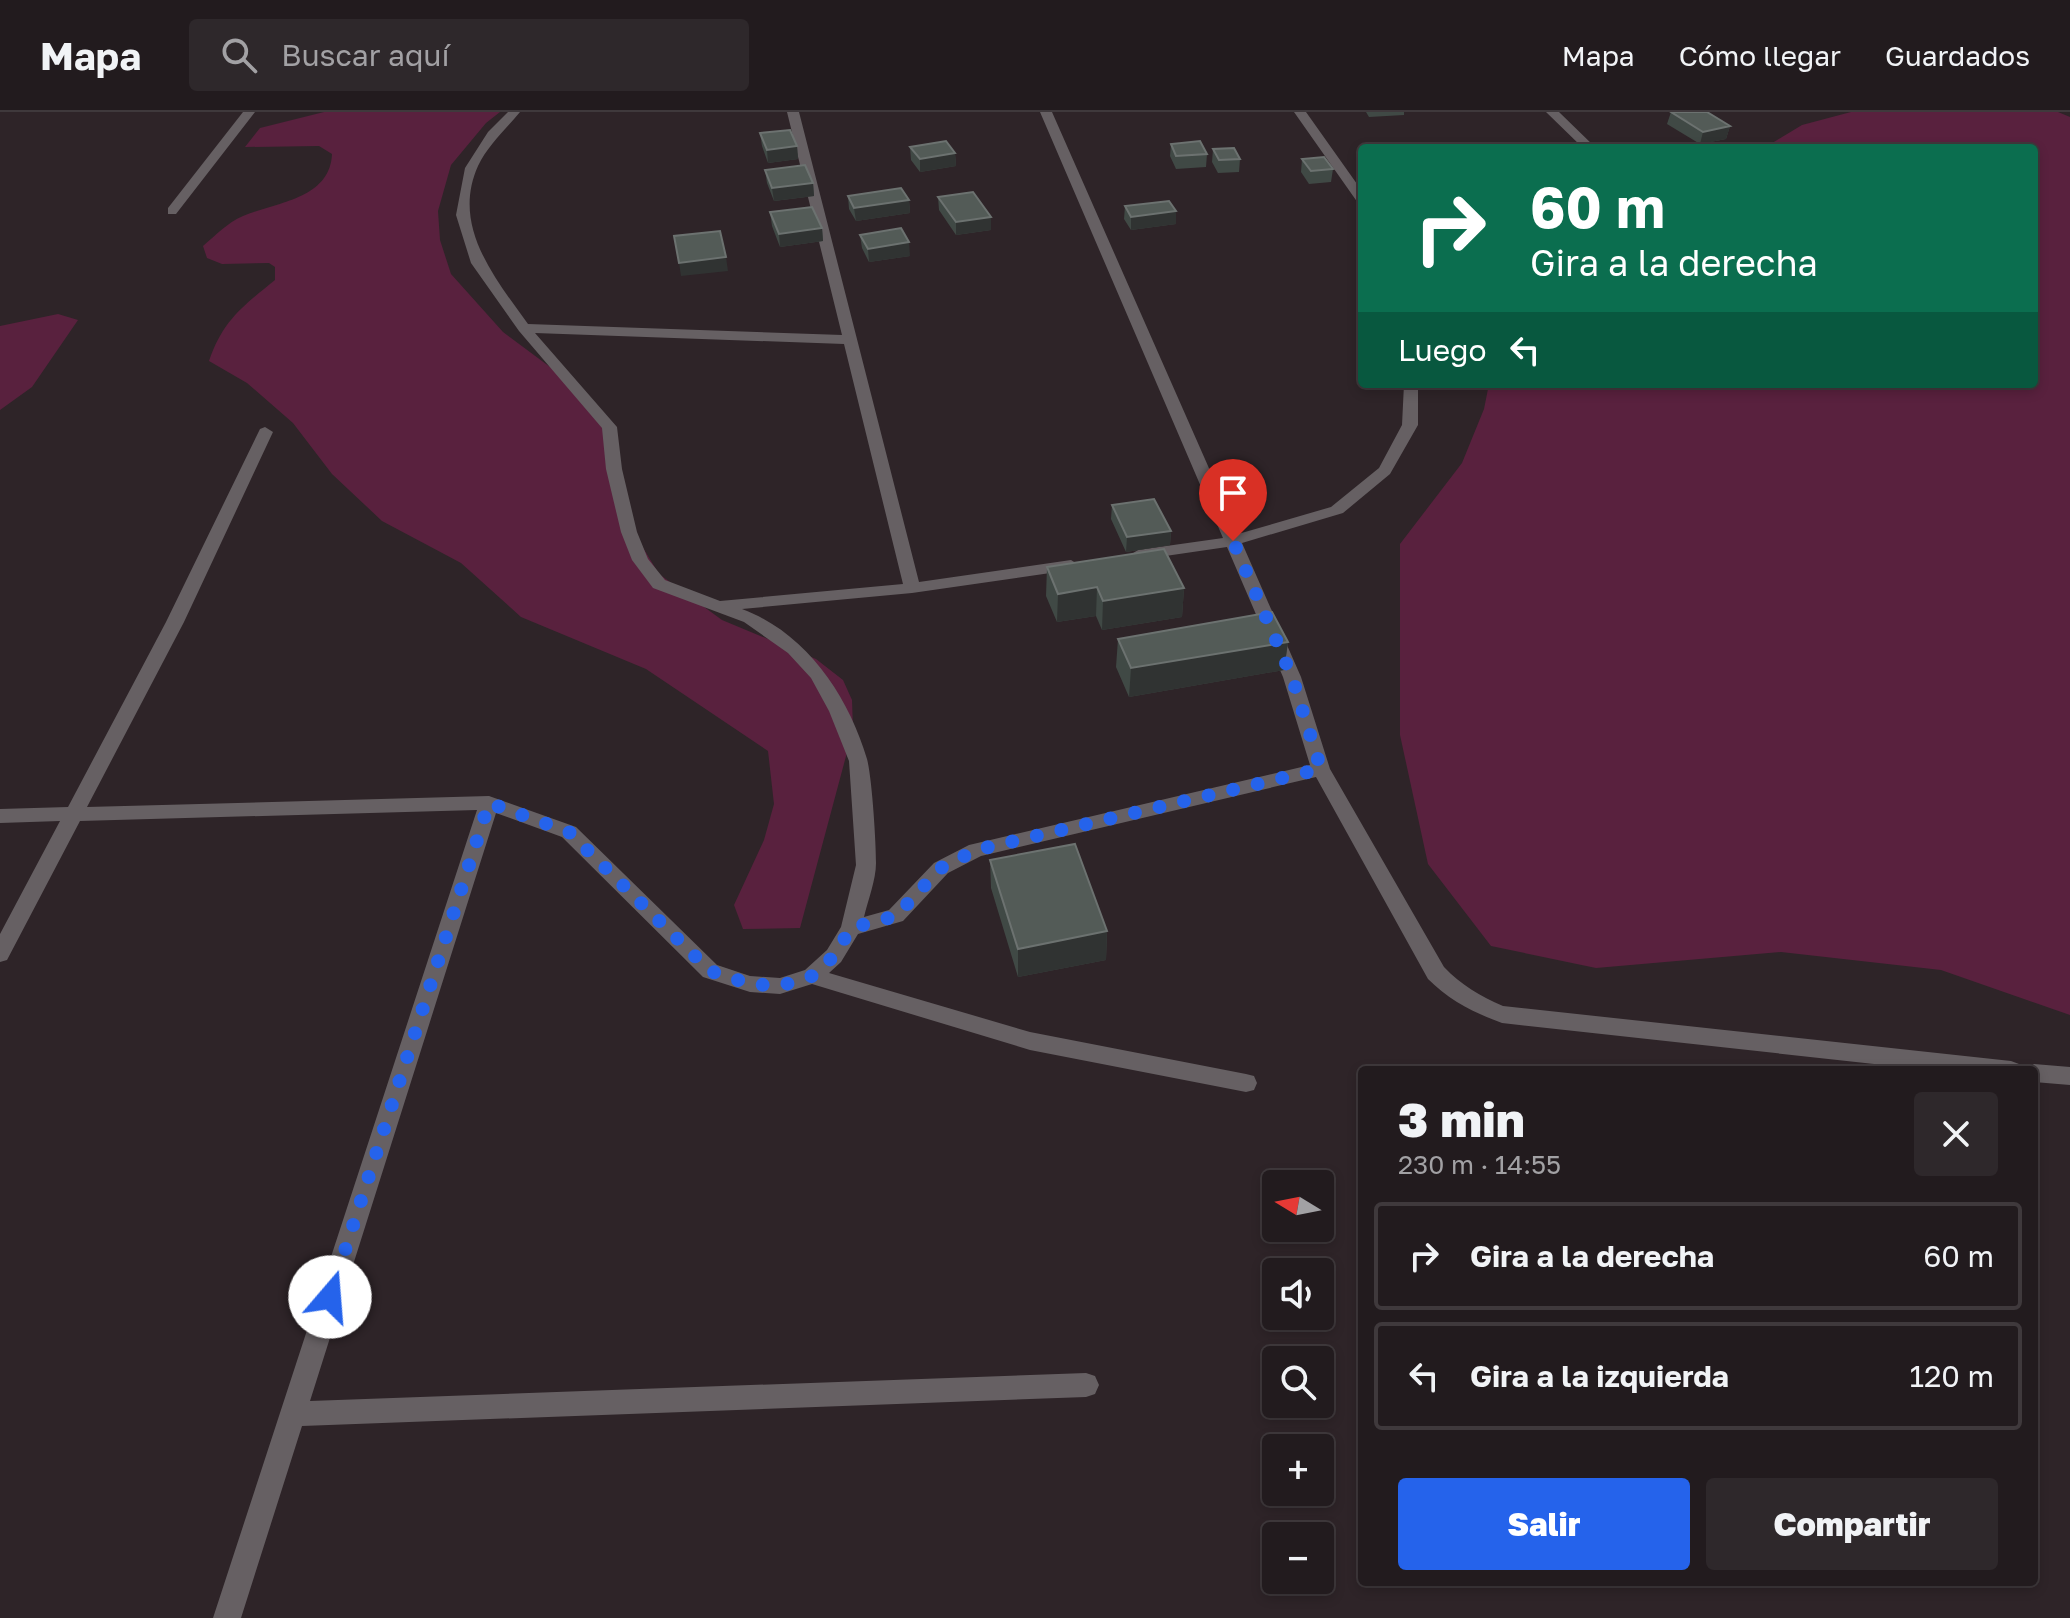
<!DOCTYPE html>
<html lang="es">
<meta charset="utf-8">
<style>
body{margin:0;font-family:"Golos Text",sans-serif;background:#2e282b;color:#f1f3f6;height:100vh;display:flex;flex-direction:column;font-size:30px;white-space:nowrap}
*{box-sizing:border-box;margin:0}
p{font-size:26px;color:#a2a1a4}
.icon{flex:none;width:44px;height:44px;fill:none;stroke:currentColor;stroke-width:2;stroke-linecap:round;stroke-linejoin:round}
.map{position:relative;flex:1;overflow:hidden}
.panel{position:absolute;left:1358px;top:954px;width:680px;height:520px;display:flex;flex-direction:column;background:#221b1e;border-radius:8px;box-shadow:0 4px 12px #0003,0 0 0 2px #3f393c}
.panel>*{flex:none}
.hud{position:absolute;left:1358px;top:32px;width:680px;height:244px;border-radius:8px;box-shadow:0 4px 12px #0003,0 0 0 2px #3f393c;background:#0b6e4f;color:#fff;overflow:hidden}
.needle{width:52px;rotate:280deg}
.buttons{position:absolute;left:1262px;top:1058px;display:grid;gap:16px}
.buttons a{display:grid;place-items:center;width:72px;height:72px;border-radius:8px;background:#221b1e;box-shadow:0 4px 12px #0003,0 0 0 2px #3f393c;font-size:40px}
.pin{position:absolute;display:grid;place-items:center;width:68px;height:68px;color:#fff;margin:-82px -34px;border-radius:50% 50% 50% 0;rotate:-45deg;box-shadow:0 0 8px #0007}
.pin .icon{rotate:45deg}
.me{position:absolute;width:88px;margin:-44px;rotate:18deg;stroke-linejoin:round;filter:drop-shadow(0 0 6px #0008)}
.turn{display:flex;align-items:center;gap:28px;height:168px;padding:0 40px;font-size:36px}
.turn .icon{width:104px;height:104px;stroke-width:2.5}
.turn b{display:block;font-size:56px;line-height:68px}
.then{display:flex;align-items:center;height:76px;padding:0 40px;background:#0003;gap:16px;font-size:30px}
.round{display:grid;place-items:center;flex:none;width:84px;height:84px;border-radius:8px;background:#2e282b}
.overview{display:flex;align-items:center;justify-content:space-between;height:136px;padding:0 40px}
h1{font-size:48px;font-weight:800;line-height:60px}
.cta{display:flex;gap:16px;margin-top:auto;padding:16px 40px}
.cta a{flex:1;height:92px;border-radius:8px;background:#2563eb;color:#fff;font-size:32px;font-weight:800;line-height:92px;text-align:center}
.cta a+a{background:#2e282b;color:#f1f3f6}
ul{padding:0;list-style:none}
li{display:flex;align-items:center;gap:24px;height:108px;margin:0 16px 12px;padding:0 24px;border:4px solid #3f393c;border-radius:8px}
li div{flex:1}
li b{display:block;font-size:30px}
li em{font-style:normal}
header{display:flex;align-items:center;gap:48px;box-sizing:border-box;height:112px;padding:0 40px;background:#221b1e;border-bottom:2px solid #3f393c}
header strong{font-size:38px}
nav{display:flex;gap:44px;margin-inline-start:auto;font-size:28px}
.search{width:560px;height:72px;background:#2e282b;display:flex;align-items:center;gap:20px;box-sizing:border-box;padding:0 28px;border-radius:8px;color:#a2a1a4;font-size:30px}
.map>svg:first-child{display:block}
</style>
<header>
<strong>Mapa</strong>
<div class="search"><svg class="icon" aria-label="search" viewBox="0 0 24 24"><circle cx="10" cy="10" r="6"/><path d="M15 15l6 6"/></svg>Buscar aquí</div>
<nav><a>Mapa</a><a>Cómo llegar</a><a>Guardados</a></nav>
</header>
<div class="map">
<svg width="2070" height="1506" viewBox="0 0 2070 1506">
<rect width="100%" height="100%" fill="#2e2428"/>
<path fill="#59213e" d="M 324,0 L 500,0 L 486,11 L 451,53 L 438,99 L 440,128 L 451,162 L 503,220 L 589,284 L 605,305 L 615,390 L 659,462 L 722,508 L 816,547 L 843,568 L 852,588 L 853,618 L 800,816 L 743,817 L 734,793 L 764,728 L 774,692 L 768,639 L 646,557 L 521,505 L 461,451 L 382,409 L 332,362 L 293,311 L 247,271 L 209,249 C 223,208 243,194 275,168 L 275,155 L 269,151 L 222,152 L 207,146 L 203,134 C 216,123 227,111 243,104 C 277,90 330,87 332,42 L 319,34 L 245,35 L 260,16 Z
M 1851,0 L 2058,0 L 2070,5 L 2070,903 L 1941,858 L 1781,840 L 1596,856 L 1491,834 L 1428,752 L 1400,623 L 1400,432 L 1462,351 L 1484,297 L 1489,272 L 2034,272 L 2034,36 L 1764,36 L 1802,13 Z
M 58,202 L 78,208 L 32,275 L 0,298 L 0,214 Z"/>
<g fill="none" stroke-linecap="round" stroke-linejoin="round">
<path fill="#666063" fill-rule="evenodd" d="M 243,0 L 255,0 L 176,102 L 168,102 L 168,96 Z
M 508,0 L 520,0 C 505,18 488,33 478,54 C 451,114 495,166 528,212 L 842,223 L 787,0 L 799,0 L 919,470 L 1071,448 L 1079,453 L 1071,458 L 912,481 L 742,497 C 806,521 848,583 867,647 C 872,666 876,729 876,751 C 876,768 868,788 864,805 L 889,798 L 934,751 L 969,733 L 1310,653 L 1283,565 L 1227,435 L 1138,448 L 1130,443 L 1138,438 L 1223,426 L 1040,0 L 1052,0 L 1238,422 L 1331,395 L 1379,356 L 1402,313 L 1404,272 L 1418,272 L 1418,313 L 1390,362 L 1343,401 L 1242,431 L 1301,565 L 1330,657 L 1444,855 C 1461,873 1480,884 1503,894 L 2011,949 L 2019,952 L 2022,958 L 1929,958 L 1502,911 C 1474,901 1449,888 1428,867 L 1316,665 L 981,744 L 948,761 L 903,809 L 858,822 L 841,850 L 829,861 L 1030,920 L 1246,962 L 1254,964 L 1257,971 L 1254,978 L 1246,980 L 1030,938 L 812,872 L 780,882 L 750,880 L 703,865 L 562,725 L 496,701 L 310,1289 L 1086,1261 L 1095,1264 L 1099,1273 L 1095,1282 L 1086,1285 L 302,1314 L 241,1506 L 213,1506 L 477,698 L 80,709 L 7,848 L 0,850 L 0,822 L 60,709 L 0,711 L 0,697 L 68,695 L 166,510 L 260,317 L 265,315 L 273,320 L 184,510 L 87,695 L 489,684 L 576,715 L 717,853 L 750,864 L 780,866 L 805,858 L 827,838 L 841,815 L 856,753 L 849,649 L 829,599 L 811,566 L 788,541 L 744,510 L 653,476 L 632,448 L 621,420 L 606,357 L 602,316 L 519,219 L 471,151 L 456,103 L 465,56 L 488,20 ZM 535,221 L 844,232 L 903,472 L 720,489 L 665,468 L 648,447 L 637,420 L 622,357 L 617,315 Z
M 1294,0 L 1306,0 L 1362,79 L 1362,92 L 1358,91 Z
M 1546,0 L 1559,0 L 1596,36 L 1583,36 Z
M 2034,952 L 2070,955 L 2070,973 L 2034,970 L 2034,958 L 2024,958 Z"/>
</g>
<path fill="#404945" d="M 1366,0 L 1404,0 L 1404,3 L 1369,5 Z
M 1671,0 L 1730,14 L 1726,27 L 1700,32 L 1667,12 Z
M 760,21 L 797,34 L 798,47 L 768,51 L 762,34 Z
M 1171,32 L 1207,42 L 1206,55 L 1176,57 L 1170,44 Z
M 910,35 L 955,41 L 956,54 L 920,60 L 911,48 Z
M 1213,37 L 1240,47 L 1239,60 L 1218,61 L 1212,50 Z
M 1302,47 L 1333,57 L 1331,70 L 1309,72 L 1301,60 Z
M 765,58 L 813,71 L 814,84 L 774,89 L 767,71 Z
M 848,84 L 909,88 L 910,101 L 856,109 L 849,97 Z
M 938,85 L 991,118 L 956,123 L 939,98 Z
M 1125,94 L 1176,99 L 1176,112 L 1131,118 L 1124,107 Z
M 770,100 L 822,116 L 823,129 L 780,135 L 772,114 Z
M 860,123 L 910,144 L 869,150 L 862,136 Z
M 1112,393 L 1171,419 L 1170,433 L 1126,440 L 1111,407 Z
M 1047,455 L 1184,476 L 1182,505 L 1102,518 L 1096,504 L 1057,510 L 1046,484 Z
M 1118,527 L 1288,530 L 1284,558 L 1129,585 L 1116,555 Z
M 990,748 L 1107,819 L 1106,848 L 1018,865 L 991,776 Z"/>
<path fill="#303332" d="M 1730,14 L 1726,27 L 1700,32 L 1703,20 Z
M 797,34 L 798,47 L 768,51 L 767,38 Z
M 955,41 L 956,54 L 920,60 L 920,47 Z
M 813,71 L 814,84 L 774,89 L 772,76 Z
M 909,88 L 910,101 L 856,109 L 854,96 Z
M 1176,99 L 1176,112 L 1131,118 L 1131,105 Z
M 991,105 L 991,118 L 956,123 L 956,110 Z
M 822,116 L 823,129 L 780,135 L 779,122 Z
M 909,130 L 910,144 L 869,150 L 868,137 Z
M 726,145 L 728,159 L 681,164 L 679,151 Z
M 1171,419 L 1170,433 L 1126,440 L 1127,425 Z
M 1097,475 L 1096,504 L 1057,510 L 1058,482 Z
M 1184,476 L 1182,505 L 1102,518 L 1103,489 Z
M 1288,530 L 1284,558 L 1129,585 L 1131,556 Z
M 1107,819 L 1106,848 L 1018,865 L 1018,837 Z"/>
<path fill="#535b57" stroke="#6c7270" stroke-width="2" d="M 1671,0 L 1707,0 L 1730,14 L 1703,20 Z
M 790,18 L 797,34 L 767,38 L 760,21 Z
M 946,29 L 955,41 L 920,47 L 910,35 Z
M 1200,29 L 1207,42 L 1176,44 L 1171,32 Z
M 1234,36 L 1240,47 L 1219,48 L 1213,37 Z
M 1324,45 L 1333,57 L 1311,59 L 1302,47 Z
M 805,53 L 813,71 L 772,76 L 765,58 Z
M 901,76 L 909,88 L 854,96 L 848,84 Z
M 973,80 L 991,105 L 956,110 L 938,85 Z
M 1169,89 L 1176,99 L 1131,105 L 1125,94 Z
M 812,95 L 822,116 L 779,122 L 770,100 Z
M 901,116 L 909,130 L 868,137 L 860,123 Z
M 720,119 L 726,145 L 679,151 L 674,124 Z
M 1154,387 L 1171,419 L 1127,425 L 1112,393 Z
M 1164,437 L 1184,476 L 1103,489 L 1097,475 L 1058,482 L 1047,455 Z
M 1272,500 L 1288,530 L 1131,556 L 1118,527 Z
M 1075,732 L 1107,819 L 1018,837 L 990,748 Z"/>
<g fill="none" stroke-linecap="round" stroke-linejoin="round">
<path stroke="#2563eb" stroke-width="14" stroke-dasharray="0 25.2" d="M 330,1185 L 489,691 L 569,720 L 710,859 L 750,872 L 780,874 L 812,864 L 834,844 L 851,816 L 896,804 L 941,756 L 976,738 L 1321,657 L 1292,565 L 1233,429"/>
</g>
</svg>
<div class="buttons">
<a><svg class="needle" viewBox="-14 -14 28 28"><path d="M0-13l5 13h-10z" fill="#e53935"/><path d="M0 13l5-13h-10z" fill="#a2a1a4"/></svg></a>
<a><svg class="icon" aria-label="sound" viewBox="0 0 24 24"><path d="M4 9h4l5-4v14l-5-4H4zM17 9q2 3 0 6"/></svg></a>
<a><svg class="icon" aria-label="search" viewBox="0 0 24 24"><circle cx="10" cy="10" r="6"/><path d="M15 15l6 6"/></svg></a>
<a>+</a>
<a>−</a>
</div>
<div class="pin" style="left:1233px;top:429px;background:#d93025"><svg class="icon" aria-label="arrive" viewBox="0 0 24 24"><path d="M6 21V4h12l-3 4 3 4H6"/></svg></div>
<svg class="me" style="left:330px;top:1185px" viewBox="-20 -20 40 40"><circle r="19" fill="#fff"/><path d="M0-13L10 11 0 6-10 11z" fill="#2563eb"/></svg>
<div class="hud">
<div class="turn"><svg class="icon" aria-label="right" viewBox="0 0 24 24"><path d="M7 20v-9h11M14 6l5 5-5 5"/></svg><div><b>60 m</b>Gira a la derecha</div></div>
<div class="then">Luego<svg class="icon" aria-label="left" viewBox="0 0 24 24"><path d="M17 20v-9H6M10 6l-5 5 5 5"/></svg></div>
</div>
<section class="panel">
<div class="overview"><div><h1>3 min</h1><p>230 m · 14:55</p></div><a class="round"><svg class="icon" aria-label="close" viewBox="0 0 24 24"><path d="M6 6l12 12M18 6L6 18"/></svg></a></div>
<ul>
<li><svg class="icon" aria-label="right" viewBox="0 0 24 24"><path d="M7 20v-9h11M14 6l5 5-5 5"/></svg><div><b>Gira a la derecha</b></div><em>60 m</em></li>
<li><svg class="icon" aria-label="left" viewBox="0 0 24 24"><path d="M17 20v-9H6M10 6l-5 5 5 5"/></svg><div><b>Gira a la izquierda</b></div><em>120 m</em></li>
</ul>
<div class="cta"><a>Salir</a><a>Compartir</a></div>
</section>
</div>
